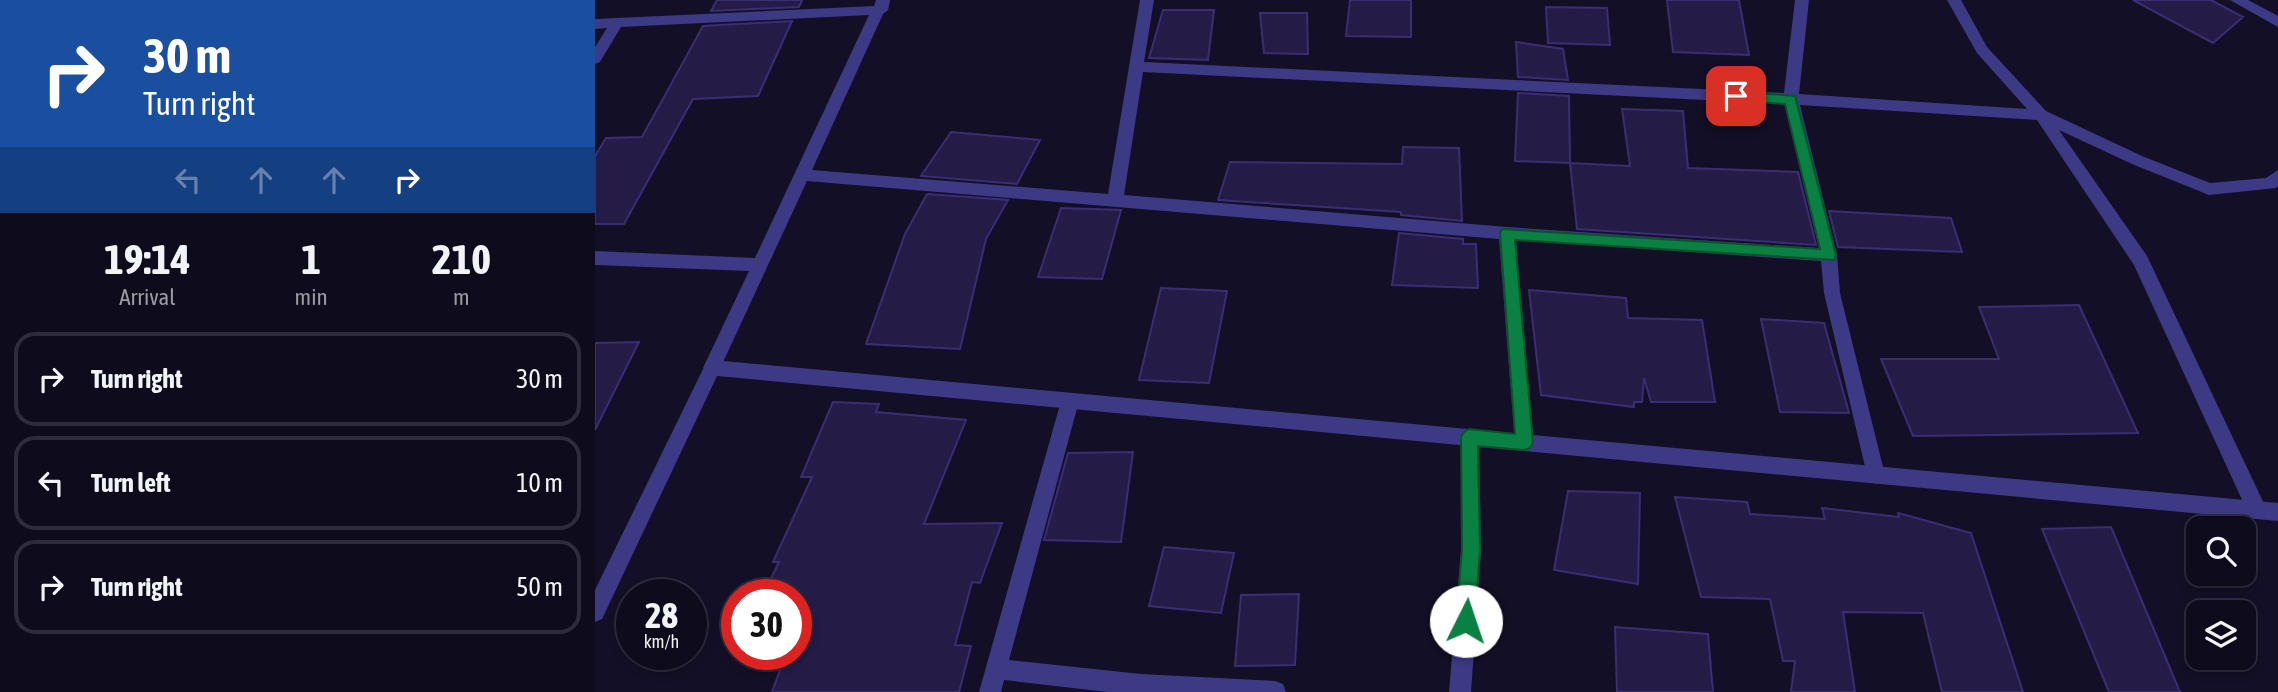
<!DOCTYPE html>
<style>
body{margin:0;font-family:"Asap Condensed",sans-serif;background:#171425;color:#f1f3f6;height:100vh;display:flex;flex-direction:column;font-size:26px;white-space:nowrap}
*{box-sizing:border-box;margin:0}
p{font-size:23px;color:#9b9ba3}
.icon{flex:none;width:38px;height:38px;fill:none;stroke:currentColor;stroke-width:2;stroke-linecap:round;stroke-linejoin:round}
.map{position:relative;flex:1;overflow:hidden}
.side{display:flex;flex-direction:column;background:#0e0b1c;width:595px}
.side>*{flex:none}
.guide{background:#1a4fa0;color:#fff;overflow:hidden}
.fabs{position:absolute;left:1591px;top:516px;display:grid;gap:14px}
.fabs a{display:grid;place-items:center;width:70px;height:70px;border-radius:14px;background:#0e0b1c;box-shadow:0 4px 10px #0003,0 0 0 2px #2e2b3b;font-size:35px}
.speed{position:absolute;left:21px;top:579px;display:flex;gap:14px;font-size:35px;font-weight:700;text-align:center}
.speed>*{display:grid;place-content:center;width:91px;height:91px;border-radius:50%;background:#0e0b1c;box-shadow:0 4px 10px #0003,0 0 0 2px #2e2b3b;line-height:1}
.speed small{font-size:18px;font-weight:400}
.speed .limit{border:10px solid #d22;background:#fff;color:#111}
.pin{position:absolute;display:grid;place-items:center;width:60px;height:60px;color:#fff;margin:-30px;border-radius:14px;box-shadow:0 4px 10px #0006}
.me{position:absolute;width:77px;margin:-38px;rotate:4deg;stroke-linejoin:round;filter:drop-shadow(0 0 5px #0008)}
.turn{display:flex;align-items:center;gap:24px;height:147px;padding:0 28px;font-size:32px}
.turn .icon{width:91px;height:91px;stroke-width:2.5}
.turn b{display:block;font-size:49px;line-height:60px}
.lanes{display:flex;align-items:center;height:66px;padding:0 28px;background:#0003;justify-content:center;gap:35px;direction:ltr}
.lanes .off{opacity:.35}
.eta{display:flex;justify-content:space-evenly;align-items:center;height:119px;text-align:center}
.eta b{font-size:42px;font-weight:700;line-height:49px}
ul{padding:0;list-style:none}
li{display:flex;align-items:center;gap:21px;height:94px;margin:0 14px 10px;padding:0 14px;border:4px solid #2e2b3b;border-radius:21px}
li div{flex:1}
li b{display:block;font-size:26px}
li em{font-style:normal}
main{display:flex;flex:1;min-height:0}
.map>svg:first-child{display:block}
</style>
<main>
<section class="side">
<div class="guide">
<div class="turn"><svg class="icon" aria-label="right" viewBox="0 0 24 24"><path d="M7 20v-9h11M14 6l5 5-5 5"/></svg><div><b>30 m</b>Turn right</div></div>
<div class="lanes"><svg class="icon off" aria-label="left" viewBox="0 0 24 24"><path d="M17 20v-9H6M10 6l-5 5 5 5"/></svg><svg class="icon off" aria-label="ahead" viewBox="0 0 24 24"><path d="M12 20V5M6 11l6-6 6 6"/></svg><svg class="icon off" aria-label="ahead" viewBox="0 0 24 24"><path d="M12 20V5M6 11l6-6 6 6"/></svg><svg class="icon" aria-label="right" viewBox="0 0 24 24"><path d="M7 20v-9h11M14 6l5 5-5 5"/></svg></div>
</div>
<div class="eta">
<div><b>19:14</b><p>Arrival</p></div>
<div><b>1</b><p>min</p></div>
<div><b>210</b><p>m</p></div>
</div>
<ul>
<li><svg class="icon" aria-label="right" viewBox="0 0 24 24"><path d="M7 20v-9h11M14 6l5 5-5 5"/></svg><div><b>Turn right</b></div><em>30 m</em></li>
<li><svg class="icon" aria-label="left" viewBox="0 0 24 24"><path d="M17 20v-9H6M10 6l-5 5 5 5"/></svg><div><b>Turn left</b></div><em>10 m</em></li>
<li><svg class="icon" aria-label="right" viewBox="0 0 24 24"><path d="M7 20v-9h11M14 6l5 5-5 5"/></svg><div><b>Turn right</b></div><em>50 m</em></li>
</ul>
</section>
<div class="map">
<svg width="1683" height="692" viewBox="0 0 1683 692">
<rect width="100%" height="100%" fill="#130f26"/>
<path fill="#241b47" stroke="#3b2d73" stroke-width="2" d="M 122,0 L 207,0 L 204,7 L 116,11 Z
M 755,0 L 816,0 L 816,37 L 751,36 Z
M 1072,0 L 1144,0 L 1154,55 L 1078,52 Z
M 1538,0 L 1616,0 L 1648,17 L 1618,43 Z
M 951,7 L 1012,8 L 1015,45 L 953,43 Z
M 568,10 L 619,10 L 613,60 L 554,58 Z
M 665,13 L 712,13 L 713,54 L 669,53 Z
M 197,21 L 163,96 L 98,99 L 29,224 L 0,224 L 0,156 L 11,138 L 47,137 L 108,26 Z
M 921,42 L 968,49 L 973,80 L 923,77 Z
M 923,93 L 974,96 L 975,163 L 920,161 Z
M 1027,109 L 1088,111 L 1093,168 L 1203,172 L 1221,245 L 982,229 L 975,163 L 1035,166 Z
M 356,132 L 445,140 L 422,184 L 326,176 Z
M 808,147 L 864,148 L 867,221 L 806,215 L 806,212 L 623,200 L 635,162 L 807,164 Z
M 332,194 L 413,200 L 391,239 L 365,349 L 271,344 L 310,234 Z
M 466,208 L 526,210 L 507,279 L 443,277 Z
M 1234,211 L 1356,218 L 1367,252 L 1243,247 Z
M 804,233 L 868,239 L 868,244 L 881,244 L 883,288 L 797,285 Z
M 566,288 L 632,291 L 614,383 L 544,380 Z
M 934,290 L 1031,298 L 1033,318 L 1107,320 L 1120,402 L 1056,402 L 1049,378 L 1047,402 L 1039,402 L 1039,407 L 946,395 Z
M 1484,305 L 1543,433 L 1318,436 L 1286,359 L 1404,359 L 1384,307 Z
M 1166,319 L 1229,323 L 1254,413 L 1185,412 Z
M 44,342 L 0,430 L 0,343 Z
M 238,402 L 284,404 L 281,412 L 371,420 L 329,524 L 407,523 L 385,583 L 377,582 L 360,645 L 376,646 L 364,692 L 177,692 L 191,654 L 201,654 L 201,595 L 168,595 L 184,562 L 178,562 L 217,477 L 206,477 Z
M 538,452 L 526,542 L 449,540 L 473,453 Z
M 973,491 L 1045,493 L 1043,584 L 959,570 Z
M 1080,497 L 1152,502 L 1155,514 L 1230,519 L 1227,508 L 1304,517 L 1303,513 L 1376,533 L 1428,692 L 1347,692 L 1328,613 L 1248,612 L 1260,692 L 1196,692 L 1200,661 L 1188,661 L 1175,599 L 1106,597 Z
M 1516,527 L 1585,692 L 1514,692 L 1447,529 Z
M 569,547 L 639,553 L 626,613 L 554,606 Z
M 704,594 L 700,665 L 640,666 L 646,595 Z
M 1020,627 L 1113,634 L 1118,692 L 1022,692 Z"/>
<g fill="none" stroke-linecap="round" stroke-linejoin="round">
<path fill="#3d3a85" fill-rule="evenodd" d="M 281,0 L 295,0 L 293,10 L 288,14 L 217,170 L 513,194 L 545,0 L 559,0 L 549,62 L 1189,93 L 1200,0 L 1214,0 L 1204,94 L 1432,109 L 1382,53 L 1352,0 L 1366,0 L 1392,47 L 1451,111 L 1547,156 L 1615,183 L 1671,178 L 1683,170 L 1683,186 L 1681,188 L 1614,195 L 1537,164 L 1464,130 L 1552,256 L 1672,510 L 1669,517 L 1662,519 L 1655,517 L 1539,265 L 1442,120 L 1205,105 L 1242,255 L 1245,293 L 1290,475 L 1288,481 L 1281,484 L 1274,481 L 1272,475 L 1229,293 L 1226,261 L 921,240 L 938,442 L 936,448 L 929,450 L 922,448 L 920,442 L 904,239 L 212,181 L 123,373 L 117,376 L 111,373 L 108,368 L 154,271 L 0,265 L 0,251 L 160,258 L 274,15 L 26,27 L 5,62 L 0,64 L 0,47 L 12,28 L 0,29 L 0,19 L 279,6 ZM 548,72 L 1190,104 L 1224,248 L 912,227 L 529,195 Z
M 1635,0 L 1653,0 L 1683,16 L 1683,27 Z
M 475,393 L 481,395 L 484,401 L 414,660 L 546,674 L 680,681 L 688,684 L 691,692 L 513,692 L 409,680 L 406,692 L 384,692 L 466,401 L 469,395 Z
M 875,429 L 882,431 L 884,437 L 886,550 L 876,692 L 854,692 L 866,550 L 866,437 L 868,431 Z"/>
<path fill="#3d3a85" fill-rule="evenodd" d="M 117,360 L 1683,503 L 1683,521 L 122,376 L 7,619 L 0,622 L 0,590 L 111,363 Z"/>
</g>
<path fill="#0b8043" stroke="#07532c" stroke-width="2" d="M 1141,91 L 1200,96 L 1241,255 L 1239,260 L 920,240 L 938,442 L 935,448 L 929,450 L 883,446 L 885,550 L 880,621 L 877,628 L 871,630 L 864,628 L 861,621 L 867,550 L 866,437 L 869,432 L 874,429 L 920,434 L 905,233 L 907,229 L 1225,249 L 1190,104 L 1136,100 L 1135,96 Z"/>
</svg>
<div class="fabs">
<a><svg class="icon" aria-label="search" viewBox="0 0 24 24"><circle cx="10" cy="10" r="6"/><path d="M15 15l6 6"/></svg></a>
<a><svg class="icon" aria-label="layers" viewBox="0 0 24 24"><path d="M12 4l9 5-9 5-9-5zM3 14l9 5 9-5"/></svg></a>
</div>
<div class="speed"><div>28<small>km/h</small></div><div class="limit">30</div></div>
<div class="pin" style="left:1141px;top:96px;background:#d93025"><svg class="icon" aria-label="arrive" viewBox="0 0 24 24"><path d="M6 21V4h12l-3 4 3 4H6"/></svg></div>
<svg class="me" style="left:871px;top:621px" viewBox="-20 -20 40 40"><circle r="19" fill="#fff"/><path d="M0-13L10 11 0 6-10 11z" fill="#0b8043"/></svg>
</div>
</main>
